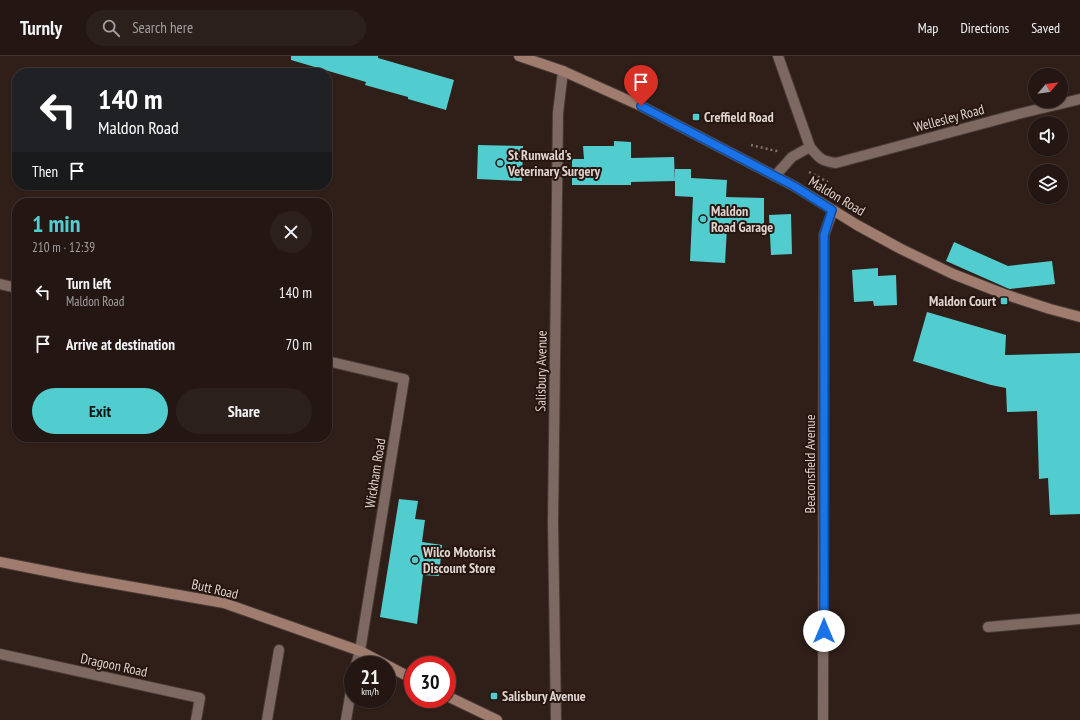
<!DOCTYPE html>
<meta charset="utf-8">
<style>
body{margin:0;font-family:"PT Sans Narrow",sans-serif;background:#2c201c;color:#f1f3f6;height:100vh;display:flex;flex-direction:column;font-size:15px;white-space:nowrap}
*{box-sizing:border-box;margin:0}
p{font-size:13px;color:#a39fa0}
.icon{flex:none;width:22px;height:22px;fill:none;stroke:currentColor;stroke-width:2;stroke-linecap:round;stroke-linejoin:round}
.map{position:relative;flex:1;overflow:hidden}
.drawer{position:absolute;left:12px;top:142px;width:320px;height:244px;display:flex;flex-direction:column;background:#241713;border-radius:16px;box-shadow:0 1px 3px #0004,0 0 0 1px #413633}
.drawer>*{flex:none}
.guide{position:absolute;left:12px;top:12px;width:320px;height:122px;border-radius:16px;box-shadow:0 1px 3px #0004,0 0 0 1px #413633;background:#202124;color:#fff;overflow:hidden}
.needle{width:26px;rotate:62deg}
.buttons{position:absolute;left:1028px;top:12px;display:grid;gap:8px}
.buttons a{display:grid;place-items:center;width:40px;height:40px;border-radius:50%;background:#241713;box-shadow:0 1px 3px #0004,0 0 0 1px #413633;font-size:20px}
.speed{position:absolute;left:344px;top:600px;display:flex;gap:8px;font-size:20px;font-weight:700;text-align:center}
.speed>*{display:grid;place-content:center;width:52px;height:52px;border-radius:50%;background:#241713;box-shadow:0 1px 3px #0004,0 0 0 1px #413633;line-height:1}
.speed small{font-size:10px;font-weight:400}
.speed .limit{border:6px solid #d22;background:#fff;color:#111}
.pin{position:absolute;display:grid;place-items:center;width:34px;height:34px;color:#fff;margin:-41px -17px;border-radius:50% 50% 50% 0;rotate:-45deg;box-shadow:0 0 4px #0007}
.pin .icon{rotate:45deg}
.me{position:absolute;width:44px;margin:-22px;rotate:0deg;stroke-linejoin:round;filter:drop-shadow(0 0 3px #0008)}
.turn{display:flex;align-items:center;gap:14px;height:84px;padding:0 20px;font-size:18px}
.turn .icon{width:52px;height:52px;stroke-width:2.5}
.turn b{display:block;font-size:28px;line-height:34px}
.then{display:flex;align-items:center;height:38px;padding:0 20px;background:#0003;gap:8px;font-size:15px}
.round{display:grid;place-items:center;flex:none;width:42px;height:42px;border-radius:21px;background:#2c201c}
.head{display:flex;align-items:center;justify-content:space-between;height:68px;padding:0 20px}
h1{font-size:24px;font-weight:800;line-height:30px;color:#52cdcf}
.action{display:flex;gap:8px;margin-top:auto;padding:8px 20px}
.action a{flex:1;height:46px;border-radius:24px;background:#52cdcf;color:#111;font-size:16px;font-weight:800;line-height:46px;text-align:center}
.action a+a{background:#2c201c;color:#f1f3f6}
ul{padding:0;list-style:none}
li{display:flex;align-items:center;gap:12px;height:52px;padding:0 20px}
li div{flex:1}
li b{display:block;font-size:15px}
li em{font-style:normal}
header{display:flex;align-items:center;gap:24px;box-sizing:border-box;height:56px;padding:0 20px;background:#241713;border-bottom:1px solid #413633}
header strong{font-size:19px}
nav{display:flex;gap:22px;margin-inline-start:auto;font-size:14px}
.search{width:280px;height:36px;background:#2c201c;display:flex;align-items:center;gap:10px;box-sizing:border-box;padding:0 14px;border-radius:22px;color:#a39fa0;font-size:15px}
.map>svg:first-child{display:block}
</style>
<header>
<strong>Turnly</strong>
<div class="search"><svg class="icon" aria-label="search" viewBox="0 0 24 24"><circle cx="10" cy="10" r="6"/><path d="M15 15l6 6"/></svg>Search here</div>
<nav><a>Map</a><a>Directions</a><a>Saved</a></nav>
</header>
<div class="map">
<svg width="1080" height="664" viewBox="0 0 1080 664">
<rect width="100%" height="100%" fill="#301f19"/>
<path fill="#52cdcf" d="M 291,0 L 378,0 L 378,2 L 454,24 L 446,54 L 408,43 L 408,41 L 365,29 L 366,26 L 291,4 Z
M 614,85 L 631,86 L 631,102 L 674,101 L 675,125 L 675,113 L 691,113 L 691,122 L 727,124 L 726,141 L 764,142 L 764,173 L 727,172 L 725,207 L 690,205 L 693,141 L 675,140 L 675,125 L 631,126 L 631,129 L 572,129 L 572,103 L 584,103 L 583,90 L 614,90 Z
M 478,89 L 523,90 L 522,125 L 477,123 Z
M 791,158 L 792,198 L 771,199 L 769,159 Z
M 954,186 L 1008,210 L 1052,205 L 1055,228 L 1010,233 L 1007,232 L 946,205 Z
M 878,212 L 878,220 L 896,219 L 897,249 L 874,250 L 873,245 L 854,246 L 852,214 Z
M 927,256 L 1006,279 L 1005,299 L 1080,297 L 1080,458 L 1050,459 L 1048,422 L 1039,423 L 1037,355 L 1007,356 L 1006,332 L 991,329 L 913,305 Z
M 399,443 L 418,445 L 415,463 L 425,464 L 422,486 L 442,489 L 439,520 L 423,519 L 417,568 L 380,561 Z"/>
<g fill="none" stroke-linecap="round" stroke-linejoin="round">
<defs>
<path id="service" d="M 267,664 L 279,594"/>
<path id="pedestrian" d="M 356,609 L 360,595
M 346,664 L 353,623"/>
<path id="minor" d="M 778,0 L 810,91 C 819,102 821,105 836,107 L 1018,58 L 1080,43
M 775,120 L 792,101 L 810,91
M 0,228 L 17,232
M 327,305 L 404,323 L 360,595
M 988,571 L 1080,563
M 0,598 L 200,642 L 196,664
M 556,664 L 553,466 L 558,57 L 563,15
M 823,664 L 824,211 L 824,179 L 833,154"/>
<path id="secondary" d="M 519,0 L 563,15 L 641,50 L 794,130 L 857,169 L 901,193 L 953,218 L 1004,238 L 1050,253 L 1080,261
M 0,506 L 76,521 L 224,547 L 360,595 L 413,623
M 447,640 L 497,664"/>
</defs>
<use href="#service" stroke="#473a35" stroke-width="12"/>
<use href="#pedestrian" stroke="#473a35" stroke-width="12"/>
<use href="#minor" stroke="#473a35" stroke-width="12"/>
<use href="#secondary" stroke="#473a35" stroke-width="12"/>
<path stroke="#81736d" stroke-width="2.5" stroke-dasharray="2 3" stroke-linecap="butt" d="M 751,89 L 776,95 L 778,94
M 809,116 L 828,126
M 421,643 L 435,651"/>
<use href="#service" stroke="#7d6961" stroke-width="10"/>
<use href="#pedestrian" stroke="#7d6961" stroke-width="10"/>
<use href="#minor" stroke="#7d6961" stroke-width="10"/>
<use href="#secondary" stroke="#9f7c6e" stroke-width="10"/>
</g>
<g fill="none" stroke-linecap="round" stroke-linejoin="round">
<defs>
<path id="route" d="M 641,50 L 794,130 L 832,154 L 824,179 L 824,575"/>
</defs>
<use href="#route" stroke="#114b97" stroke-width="10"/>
<use href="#route" stroke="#1a73e8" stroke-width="7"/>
</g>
<g fill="#52cdcf" stroke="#26160f" stroke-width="1.5">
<rect x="692" y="57" width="8" height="8" rx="2"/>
<circle cx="500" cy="107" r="4"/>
<circle cx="703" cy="163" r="4"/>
<rect x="1000" y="241" width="8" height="8" rx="2"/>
<circle cx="415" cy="504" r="4"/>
<rect x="490" y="636" width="8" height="8" rx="2"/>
</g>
<g text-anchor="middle" stroke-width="4" stroke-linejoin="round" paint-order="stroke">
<g font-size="14" font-weight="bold" fill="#dfd4cf" stroke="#26160f" text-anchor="start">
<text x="704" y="66">Creffield Road</text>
<text x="508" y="104">St Runwald's<tspan x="508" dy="16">Veterinary Surgery</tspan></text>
<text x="711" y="160">Maldon<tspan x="711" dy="16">Road Garage</tspan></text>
<text x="996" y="250" text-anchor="end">Maldon Court</text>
<text x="423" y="501">Wilco Motorist<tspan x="423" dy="16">Discount Store</tspan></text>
<text x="502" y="645">Salisbury Avenue</text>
</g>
<g font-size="14" fill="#dfd4cf" stroke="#26160f">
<text transform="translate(949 62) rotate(-15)" y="5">Wellesley Road</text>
<text transform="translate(837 140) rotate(31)" y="5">Maldon Road</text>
<text transform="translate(541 315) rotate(-89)" y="5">Salisbury Avenue</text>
<text transform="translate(810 408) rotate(-90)" y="5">Beaconsfield Avenue</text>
<text transform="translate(375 417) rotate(-81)" y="5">Wickham Road</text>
<text transform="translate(215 533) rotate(13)" y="5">Butt Road</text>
<text transform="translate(114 609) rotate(12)" y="5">Dragoon Road</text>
</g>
</g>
</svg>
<div class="buttons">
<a><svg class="needle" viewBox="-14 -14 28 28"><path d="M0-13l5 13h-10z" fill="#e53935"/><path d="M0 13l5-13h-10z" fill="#a39fa0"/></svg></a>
<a><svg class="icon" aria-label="sound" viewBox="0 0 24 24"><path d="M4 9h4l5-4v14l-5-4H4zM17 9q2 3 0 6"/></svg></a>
<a><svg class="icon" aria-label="layers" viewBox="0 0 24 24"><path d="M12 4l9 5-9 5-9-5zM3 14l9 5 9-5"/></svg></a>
</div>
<div class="speed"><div>21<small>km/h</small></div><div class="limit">30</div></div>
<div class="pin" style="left:641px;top:50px;background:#d93025"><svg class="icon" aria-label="arrive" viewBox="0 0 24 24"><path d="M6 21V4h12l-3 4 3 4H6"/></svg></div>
<svg class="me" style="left:824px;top:575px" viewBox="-20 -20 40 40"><circle r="19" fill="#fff"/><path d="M0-13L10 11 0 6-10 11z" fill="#1a73e8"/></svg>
<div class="guide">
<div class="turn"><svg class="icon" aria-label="left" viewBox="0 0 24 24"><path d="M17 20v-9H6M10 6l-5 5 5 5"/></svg><div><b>140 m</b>Maldon Road</div></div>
<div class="then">Then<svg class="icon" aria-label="arrive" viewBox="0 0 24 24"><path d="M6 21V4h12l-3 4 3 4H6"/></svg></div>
</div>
<section class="drawer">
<div class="head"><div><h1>1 min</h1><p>210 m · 12:39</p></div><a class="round"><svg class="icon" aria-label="close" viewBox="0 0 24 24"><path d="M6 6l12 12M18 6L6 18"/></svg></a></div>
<ul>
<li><svg class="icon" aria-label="left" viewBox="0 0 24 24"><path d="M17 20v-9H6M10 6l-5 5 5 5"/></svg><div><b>Turn left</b><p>Maldon Road</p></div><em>140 m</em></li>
<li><svg class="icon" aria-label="arrive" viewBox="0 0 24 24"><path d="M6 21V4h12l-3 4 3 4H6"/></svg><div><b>Arrive at destination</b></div><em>70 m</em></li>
</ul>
<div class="action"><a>Exit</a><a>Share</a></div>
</section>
</div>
